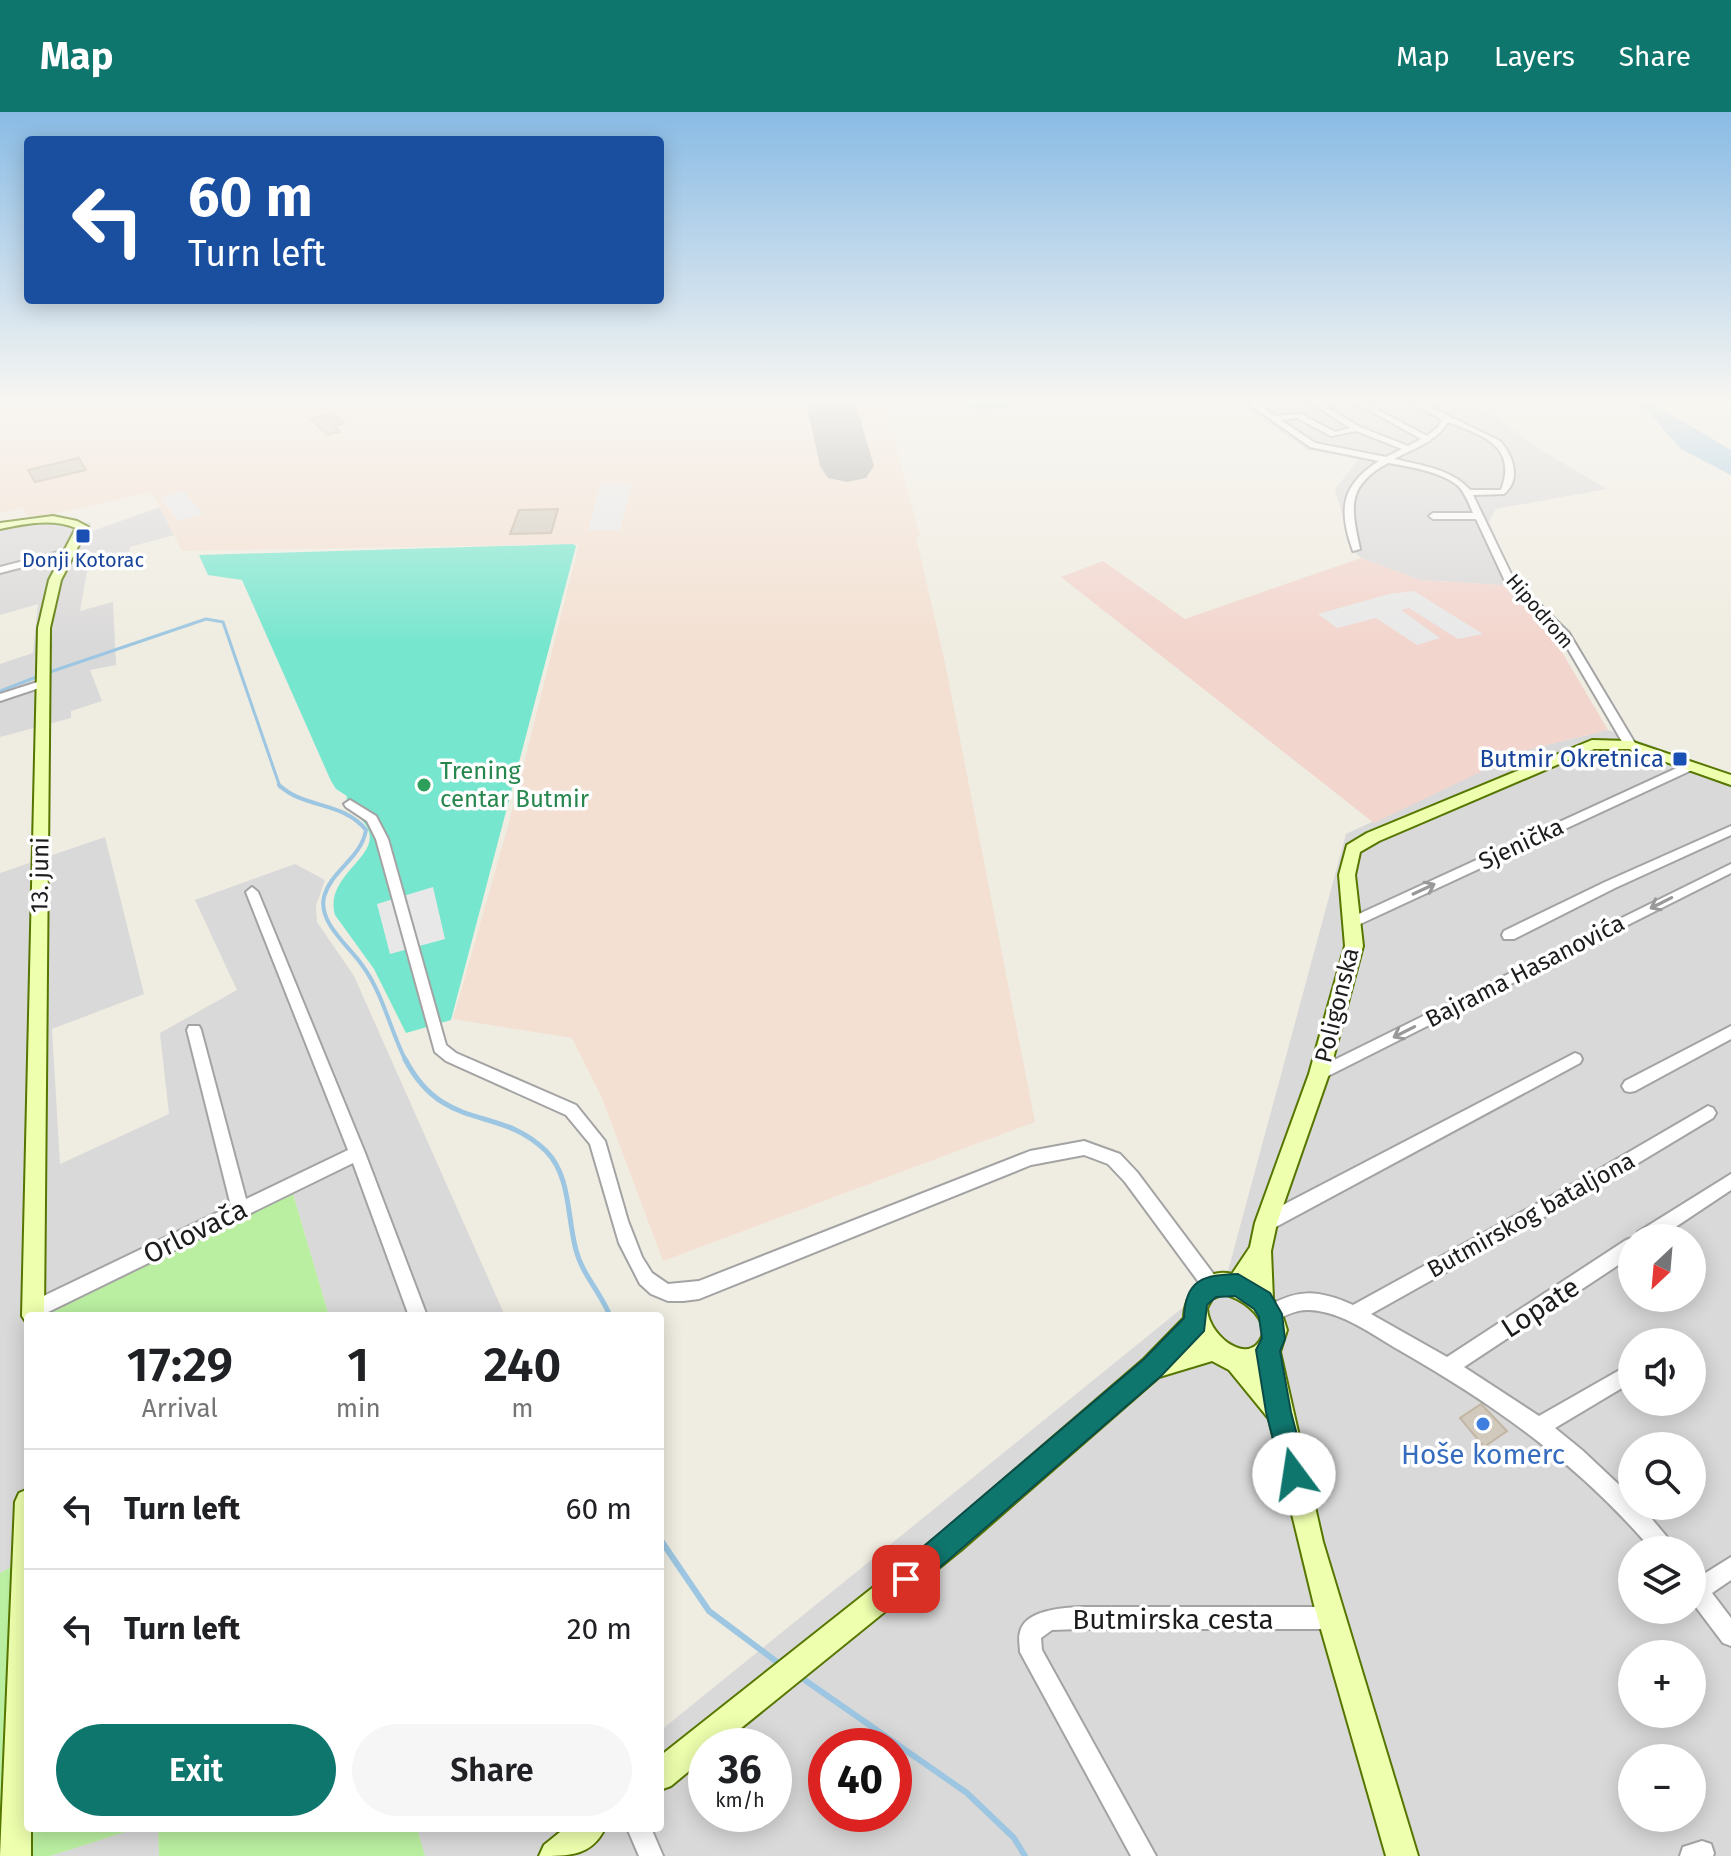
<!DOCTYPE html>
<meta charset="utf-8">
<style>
body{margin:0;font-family:"Fira Sans",sans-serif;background:#f6f6f6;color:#202124;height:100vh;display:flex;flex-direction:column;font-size:30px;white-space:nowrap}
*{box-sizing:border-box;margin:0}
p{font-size:26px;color:#757577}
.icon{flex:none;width:44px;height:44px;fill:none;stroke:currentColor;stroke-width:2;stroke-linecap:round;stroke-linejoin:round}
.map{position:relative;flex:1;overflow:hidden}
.side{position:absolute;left:24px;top:1200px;width:640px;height:520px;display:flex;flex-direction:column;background:#fff;border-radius:8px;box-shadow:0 4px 20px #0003}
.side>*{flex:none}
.hud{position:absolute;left:24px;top:24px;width:640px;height:168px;border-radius:8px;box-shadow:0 4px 20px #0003;background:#1a4fa0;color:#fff;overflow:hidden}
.needle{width:52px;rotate:206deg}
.buttons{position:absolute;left:1618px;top:1112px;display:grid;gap:16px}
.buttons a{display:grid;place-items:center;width:88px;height:88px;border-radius:50%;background:#fff;box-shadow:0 4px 20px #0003;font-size:40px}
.speed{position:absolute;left:688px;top:1616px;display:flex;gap:16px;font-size:40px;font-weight:700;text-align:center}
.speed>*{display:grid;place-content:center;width:104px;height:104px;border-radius:50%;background:#fff;box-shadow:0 4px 20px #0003;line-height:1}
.speed small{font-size:20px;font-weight:400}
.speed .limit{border:12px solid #d22;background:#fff;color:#111}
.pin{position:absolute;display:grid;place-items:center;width:68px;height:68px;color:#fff;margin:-34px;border-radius:16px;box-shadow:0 4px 12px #0006}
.me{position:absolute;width:88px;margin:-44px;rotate:346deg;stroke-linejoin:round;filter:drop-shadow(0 0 6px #0008)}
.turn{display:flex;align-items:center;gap:28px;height:168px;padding:0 32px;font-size:36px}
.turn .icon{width:104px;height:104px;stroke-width:2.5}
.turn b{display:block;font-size:56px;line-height:68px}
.eta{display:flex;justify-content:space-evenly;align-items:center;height:136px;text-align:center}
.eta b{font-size:48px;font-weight:600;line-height:56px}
.action{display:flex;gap:16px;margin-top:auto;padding:16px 32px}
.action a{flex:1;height:92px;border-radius:48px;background:#0f766e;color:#fff;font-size:32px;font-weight:600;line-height:92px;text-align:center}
.action a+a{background:#f6f6f6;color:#202124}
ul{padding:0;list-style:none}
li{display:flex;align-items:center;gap:24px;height:120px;padding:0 32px;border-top:2px solid #e0e0e0}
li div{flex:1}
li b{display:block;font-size:30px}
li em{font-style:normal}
header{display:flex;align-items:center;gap:48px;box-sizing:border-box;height:112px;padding:0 40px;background:#0f766e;color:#fff}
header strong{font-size:38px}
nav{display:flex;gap:44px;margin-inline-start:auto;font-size:28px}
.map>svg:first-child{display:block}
</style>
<header>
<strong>Map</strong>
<nav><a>Map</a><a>Layers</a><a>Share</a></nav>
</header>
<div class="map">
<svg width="1731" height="1744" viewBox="0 0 1731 1744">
<rect width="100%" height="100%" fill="#efece1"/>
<path fill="#dad9d9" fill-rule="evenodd" d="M 1237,290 L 1475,290 L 1541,338 L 1607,377 L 1496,397 L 1489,410 L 1509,456 L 1520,470 L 1502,473 L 1420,468 L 1361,446 L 1352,437 L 1335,377 L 1359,347 L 1307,338 Z
M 160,395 L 174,423 L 130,435 L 129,440 L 88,454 L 80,499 L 113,490 L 116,553 L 90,558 L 102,589 L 71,599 L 71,606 L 0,625 L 0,552 L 33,541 L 38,492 L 0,503 L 0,416 L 39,405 L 91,411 L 90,420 Z
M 1608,618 L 1731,662 L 1731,1744 L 425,1744 L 417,1716 L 660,1716 L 660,1619 L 1228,1159 L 1346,722 L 1526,638 ZM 1632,1126 L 1692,1126 L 1692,1186 L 1632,1186 ZM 1632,1230 L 1692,1230 L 1692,1290 L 1632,1290 ZM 1632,1334 L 1692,1334 L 1692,1394 L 1632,1394 ZM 1632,1438 L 1692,1438 L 1692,1498 L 1632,1498 ZM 1632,1542 L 1692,1542 L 1692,1602 L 1632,1602 ZM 706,1634 L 774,1634 L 774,1702 L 706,1702 ZM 826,1634 L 894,1634 L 894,1702 L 826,1702 ZM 1632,1646 L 1692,1646 L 1692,1706 L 1632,1706 Z
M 105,725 L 144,882 L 52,917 L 60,1052 L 169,1002 L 160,921 L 237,878 L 195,788 L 295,752 L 325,768 L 316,794 L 317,810 L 354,864 L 505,1204 L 329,1204 L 293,1082 L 46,1204 L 28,1204 L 28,1446 L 0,1461 L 0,761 Z
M 138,1716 L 158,1716 L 159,1744 L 50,1744 Z"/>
<path fill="#f2d5cd" d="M 1361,446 L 1420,468 L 1502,473 L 1540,503 L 1608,618 L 1526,638 L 1374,711 L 1061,465 L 1103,449 L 1185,507 Z"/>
<path fill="#f3e0d2" d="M 0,290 L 884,290 L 920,424 L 916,425 L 945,551 L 1035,1010 L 663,1149 L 602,986 L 572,926 L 453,907 L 510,707 L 579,432 L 182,439 L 152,380 L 39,405 L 27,403 L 22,396 L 0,401 Z"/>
<path fill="#e7f0c9" d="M 1650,290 L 1731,290 L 1731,305 L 1682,300 L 1681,308 Z"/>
<path fill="#baefa1" d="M 293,1082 L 329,1204 L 46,1204 L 46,1203 Z
M 28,1446 L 28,1716 L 138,1716 L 50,1744 L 0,1744 L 0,1461 Z
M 158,1716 L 417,1716 L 425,1744 L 159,1744 Z"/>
<path fill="#76e6ce" d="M 937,290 L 1088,290 L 983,297 Z
M 573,432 L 576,434 L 451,908 L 406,921 L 374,857 L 335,803 C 321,754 411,738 346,695 L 347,684 L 336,677 L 331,669 L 242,468 L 208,463 L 199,443 Z"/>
<path fill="#e8e8e8" d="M 601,372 L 631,372 L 620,418 L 588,418 Z
M 184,379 L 203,402 L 178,409 L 161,386 Z
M 1414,479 L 1483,522 L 1458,527 L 1409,496 L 1401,498 L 1440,526 L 1417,533 L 1376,506 L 1337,516 L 1318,502 L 1389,482 Z
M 433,775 L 445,827 L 390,842 L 377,792 Z"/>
<path fill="#9cc6e1" d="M 1628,290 L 1650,290 L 1731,338 L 1731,363 L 1681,337 L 1648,300 Z"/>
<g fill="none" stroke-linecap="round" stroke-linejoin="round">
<path stroke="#9cc6e1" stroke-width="3" d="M 47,561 L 206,507 L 223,510 L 280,675
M 0,579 L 39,564"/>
<path stroke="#9cc6e1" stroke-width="4" d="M 279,673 C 304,697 343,689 366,718 C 361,747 331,758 324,785 C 318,811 349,834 362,853 C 383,881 390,918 406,949"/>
<path stroke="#9cc6e1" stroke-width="5" d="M 405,947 C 444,1022 499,992 546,1039 C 571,1064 567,1106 576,1138 C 582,1162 601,1181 610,1204"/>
<path stroke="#9cc6e1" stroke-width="6" d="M 660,1427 L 709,1499 L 781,1553
M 799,1564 L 967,1681 L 1014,1726 L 1025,1744"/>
<path fill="#acaba6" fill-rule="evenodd" d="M 806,290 L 855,290 L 874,354 L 866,366 L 847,370 L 828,366 L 820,354 Z"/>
</g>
<path fill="#d2c9bd" stroke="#c2b5a2" stroke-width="2" d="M 332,301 L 344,311 L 334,314 L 340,320 L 327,323 L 311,307 Z
M 79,346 L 86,358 L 35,370 L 28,358 Z
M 558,397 L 551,421 L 510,422 L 519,398 Z
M 1481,1292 L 1507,1319 L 1484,1335 L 1460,1306 Z"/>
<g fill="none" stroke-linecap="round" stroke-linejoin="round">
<defs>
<path id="street" d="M 1246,290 L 1254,290 L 1275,304 L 1301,302 L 1335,320 L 1350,316 L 1310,290 L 1318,290 L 1360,315 L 1408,334 L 1421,327 L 1355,290 L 1363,290 L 1427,324 L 1437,316 L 1442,308 L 1412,290 L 1420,290 L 1500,329 C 1514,345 1521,368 1504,382 L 1473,383 L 1513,466 L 1569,521 L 1636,633 L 1634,635 L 1626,635 L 1624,633 L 1561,525 L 1504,467 L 1476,407 L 1433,407 L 1429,404 L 1433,401 L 1473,401 C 1469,392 1465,380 1457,373 C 1442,360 1407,354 1388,351 C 1346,374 1351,395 1360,437 L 1353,439 C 1338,398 1341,373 1379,349 L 1310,335 ZM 1297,306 L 1331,324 L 1356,319 L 1402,337 L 1386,345 L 1315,331 L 1281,308 ZM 1448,310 C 1482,323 1518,334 1501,378 L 1470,378 C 1452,357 1420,353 1394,347 C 1413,337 1436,330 1448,310 Z
M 70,437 L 73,438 L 73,442 L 0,461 L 0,455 Z
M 44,568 L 48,569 L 48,573 L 0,589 L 0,582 Z
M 1690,650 L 1696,654 L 1694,657 L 1358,813 L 1353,815 L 1346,810 L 1348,807 Z
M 350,688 L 376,704 L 388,727 L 446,933 L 456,941 L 576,993 L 605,1029 L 628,1109 L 642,1145 L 652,1161 L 668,1172 L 699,1169 L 1030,1039 L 1084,1029 L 1120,1042 L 1137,1060 L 1218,1168 L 1221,1174 L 1218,1180 L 1212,1183 L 1206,1180 L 1125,1070 L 1108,1052 L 1084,1043 L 1031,1053 L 699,1187 L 683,1189 L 668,1189 L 651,1182 L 640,1172 L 619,1131 L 590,1032 L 566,1003 L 446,949 L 435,940 L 376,727 L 367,709 L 346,695 L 344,692 Z
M 1731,714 L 1731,723 L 1615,776 L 1514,827 L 1504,827 L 1502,823 L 1504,819 L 1605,770 Z
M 1731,752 L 1731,761 L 1324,966 L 1319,968 L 1314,966 L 1311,962 L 1314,958 Z
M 252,775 L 258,780 L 365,1041 L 427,1204 L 409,1204 L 353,1051 L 40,1204 L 27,1204 L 24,1198 L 27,1192 L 231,1094 L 187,918 L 189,914 L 199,914 L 201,918 L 246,1087 L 348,1038 L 246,780 Z
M 1731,914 L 1731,927 L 1635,979 L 1630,980 L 1625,979 L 1622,974 L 1625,969 Z
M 1575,941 L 1580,943 L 1582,947 L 1580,951 L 1272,1117 L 1266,1119 L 1260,1117 L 1258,1111 L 1260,1105 Z
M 1708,994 L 1713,996 L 1716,1001 L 1713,1006 L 1605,1071 L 1371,1202 L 1447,1245 L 1626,1128 L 1632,1126 L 1632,1144 L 1464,1255 L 1539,1304 L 1632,1251 L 1632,1270 L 1555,1316 L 1582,1338 L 1632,1385 L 1632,1394 L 1641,1394 L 1672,1431 L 1675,1438 L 1652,1438 C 1579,1352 1495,1293 1399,1238 C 1371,1222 1343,1200 1310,1198 C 1295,1197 1283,1205 1270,1211 L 1264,1208 L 1261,1202 L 1264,1196 C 1298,1177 1316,1177 1353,1193 L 1593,1061 Z
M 1731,1062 L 1731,1078 L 1659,1126 L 1636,1126 L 1638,1120 Z
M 1731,1445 L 1731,1468 L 1712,1481 L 1731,1506 L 1731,1534 L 1723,1531 L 1692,1490 L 1692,1462 L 1699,1465 Z
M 1079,1495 L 1332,1495 L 1340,1498 L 1343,1506 L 1340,1514 L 1332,1517 L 1079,1517 L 1052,1518 L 1041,1526 L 1042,1538 L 1156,1744 L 1131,1744 L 1020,1540 C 1020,1534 1018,1526 1020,1520 C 1025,1498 1062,1496 1079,1495 Z
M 627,1716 L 651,1716 L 663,1744 L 639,1744 Z
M 1702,1729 L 1711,1732 L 1714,1741 L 1713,1744 L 1680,1744 L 1683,1735 Z"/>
<path id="secondary" d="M 53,404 L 77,409 L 88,415 L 61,468 L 50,516 L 44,1204 L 28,1204 L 28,1213 L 22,1204 L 38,516 L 49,468 L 76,416 C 52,406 24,412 0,417 L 0,411 Z
M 1592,628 L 1630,629 L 1731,663 L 1731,673 L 1629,637 L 1594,637 L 1379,729 L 1360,740 L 1355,763 L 1363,834 L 1329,962 L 1277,1111 L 1271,1139 L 1273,1187 L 1281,1199 L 1287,1218 L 1280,1240 L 1323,1430 L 1418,1744 L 1386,1744 L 1314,1493 L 1269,1307 L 1229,1258 L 1212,1249 L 1159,1265 L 961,1438 L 719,1634 L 706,1634 L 706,1645 L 671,1674 L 660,1678 L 660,1644 L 943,1420 L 1144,1247 L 1184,1206 C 1184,1182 1205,1155 1232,1162 L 1250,1135 L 1255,1111 L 1309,962 L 1345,834 L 1339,763 L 1347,733 L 1367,721 ZM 1224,1182 C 1242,1187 1260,1200 1264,1218 C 1255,1259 1208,1226 1207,1196 L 1212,1187 Z
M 28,1377 L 28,1716 L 31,1716 L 31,1744 L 0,1744 L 15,1390 L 19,1381 Z
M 565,1716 L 605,1716 C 592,1744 569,1744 539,1744 L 544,1733 Z"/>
</defs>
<use href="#street" stroke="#a3a3a3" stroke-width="4"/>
<use href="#secondary" stroke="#567600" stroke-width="4"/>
<use href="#street" fill="#fff" fill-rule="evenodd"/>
<use href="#secondary" fill="#eeffae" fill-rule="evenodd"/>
</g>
<defs><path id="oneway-shaft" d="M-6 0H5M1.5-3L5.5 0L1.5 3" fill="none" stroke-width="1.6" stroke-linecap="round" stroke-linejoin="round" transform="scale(2)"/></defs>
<g stroke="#999">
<use href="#oneway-shaft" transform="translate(1424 777) rotate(-25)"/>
<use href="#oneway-shaft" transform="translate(1661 791) rotate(153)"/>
<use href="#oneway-shaft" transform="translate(1404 920) rotate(153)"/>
</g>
<linearGradient id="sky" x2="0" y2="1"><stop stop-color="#89bbe5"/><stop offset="0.54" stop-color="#f8f6f2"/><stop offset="1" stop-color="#f8f6f2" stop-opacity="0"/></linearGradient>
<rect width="1731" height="534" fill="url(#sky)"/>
<path fill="#0f766e" stroke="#0a4d48" stroke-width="2" d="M 1238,1162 L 1270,1181 L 1282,1202 L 1285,1227 L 1280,1239 L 1291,1300 L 1307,1362 L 1303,1371 L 1294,1374 L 1285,1371 L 1282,1362 L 1266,1300 L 1256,1238 L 1262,1226 L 1259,1205 L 1254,1197 L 1235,1184 L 1216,1185 L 1207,1193 L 1204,1219 L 1161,1264 L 916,1476 L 906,1480 L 897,1476 L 893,1467 L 897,1457 L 1144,1247 L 1184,1206 C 1185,1167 1204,1163 1238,1162 Z"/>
<g fill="#1a4fb4" stroke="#fff" stroke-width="3">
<rect x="75" y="416" width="16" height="16" rx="4"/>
<rect x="1672" y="639" width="16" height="16" rx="4"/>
</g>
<circle fill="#2e9e5b" stroke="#fff" stroke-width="3" cx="424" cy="673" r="8"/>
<circle fill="#3f7fe0" stroke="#fff" stroke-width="3" cx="1483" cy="1312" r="8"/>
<g text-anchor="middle" stroke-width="7" stroke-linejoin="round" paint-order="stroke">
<g font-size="20" fill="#164399" stroke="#fff">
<text x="83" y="455">Donji Kotorac</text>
</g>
<g font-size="20" fill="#1c1c1c" stroke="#fff">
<text transform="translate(1540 499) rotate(49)" y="7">Hipodrom</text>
</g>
<g font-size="24" fill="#164399" stroke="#fff" text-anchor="end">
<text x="1664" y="655">Butmir Okretnica</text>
</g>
<g font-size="24" fill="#27864d" stroke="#fff" text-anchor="start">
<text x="440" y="667">Trening<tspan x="440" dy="28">centar Butmir</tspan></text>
</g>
<g font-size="24" fill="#1c1c1c" stroke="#fff">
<text transform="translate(1521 732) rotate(-25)" y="8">Sjenička</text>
<text transform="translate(40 763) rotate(-89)" y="8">13. juni</text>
<text transform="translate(1525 859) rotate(-27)" y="8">Bajrama Hasanovića</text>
<text transform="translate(1337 893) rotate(-76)" y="8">Poligonska</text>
<text transform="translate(1531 1103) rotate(-29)" y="8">Butmirskog bataljona</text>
</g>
<g font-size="28" fill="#1c1c1c" stroke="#fff">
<text transform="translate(195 1119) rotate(-26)" y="10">Orlovača</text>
<text transform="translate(1540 1195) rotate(-33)" y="10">Lopate</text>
<text x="1173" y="1517">Butmirska cesta</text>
</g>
<g font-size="28" fill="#366cbe" stroke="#fff">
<text x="1483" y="1352">Hoše komerc</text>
</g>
</g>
</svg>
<div class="buttons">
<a><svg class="needle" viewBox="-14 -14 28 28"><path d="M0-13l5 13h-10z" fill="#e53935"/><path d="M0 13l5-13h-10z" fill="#757577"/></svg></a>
<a><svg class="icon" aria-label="sound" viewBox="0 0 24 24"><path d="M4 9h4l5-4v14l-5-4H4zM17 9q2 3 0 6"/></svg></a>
<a><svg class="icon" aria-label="search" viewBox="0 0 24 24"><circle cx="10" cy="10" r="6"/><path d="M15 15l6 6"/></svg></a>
<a><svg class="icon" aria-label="layers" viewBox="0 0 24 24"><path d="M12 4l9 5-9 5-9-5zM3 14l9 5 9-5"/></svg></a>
<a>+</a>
<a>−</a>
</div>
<div class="speed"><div>36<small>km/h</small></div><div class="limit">40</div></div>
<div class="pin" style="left:906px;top:1467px;background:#d93025"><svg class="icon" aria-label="arrive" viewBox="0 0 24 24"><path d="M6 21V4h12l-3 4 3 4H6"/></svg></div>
<svg class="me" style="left:1294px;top:1362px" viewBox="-20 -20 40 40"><circle r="19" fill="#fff"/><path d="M0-13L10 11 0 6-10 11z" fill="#0f766e"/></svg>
<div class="hud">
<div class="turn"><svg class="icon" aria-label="left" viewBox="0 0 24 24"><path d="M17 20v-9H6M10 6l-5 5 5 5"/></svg><div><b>60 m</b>Turn left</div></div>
</div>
<section class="side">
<div class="eta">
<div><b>17:29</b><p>Arrival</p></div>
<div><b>1</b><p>min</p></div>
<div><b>240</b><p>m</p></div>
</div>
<ul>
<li><svg class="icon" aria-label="left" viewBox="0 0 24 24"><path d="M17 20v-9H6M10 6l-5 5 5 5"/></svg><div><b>Turn left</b></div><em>60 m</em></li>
<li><svg class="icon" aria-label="left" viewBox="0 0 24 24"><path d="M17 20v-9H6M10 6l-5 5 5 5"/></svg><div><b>Turn left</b></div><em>20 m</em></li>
</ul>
<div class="action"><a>Exit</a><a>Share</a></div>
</section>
</div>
